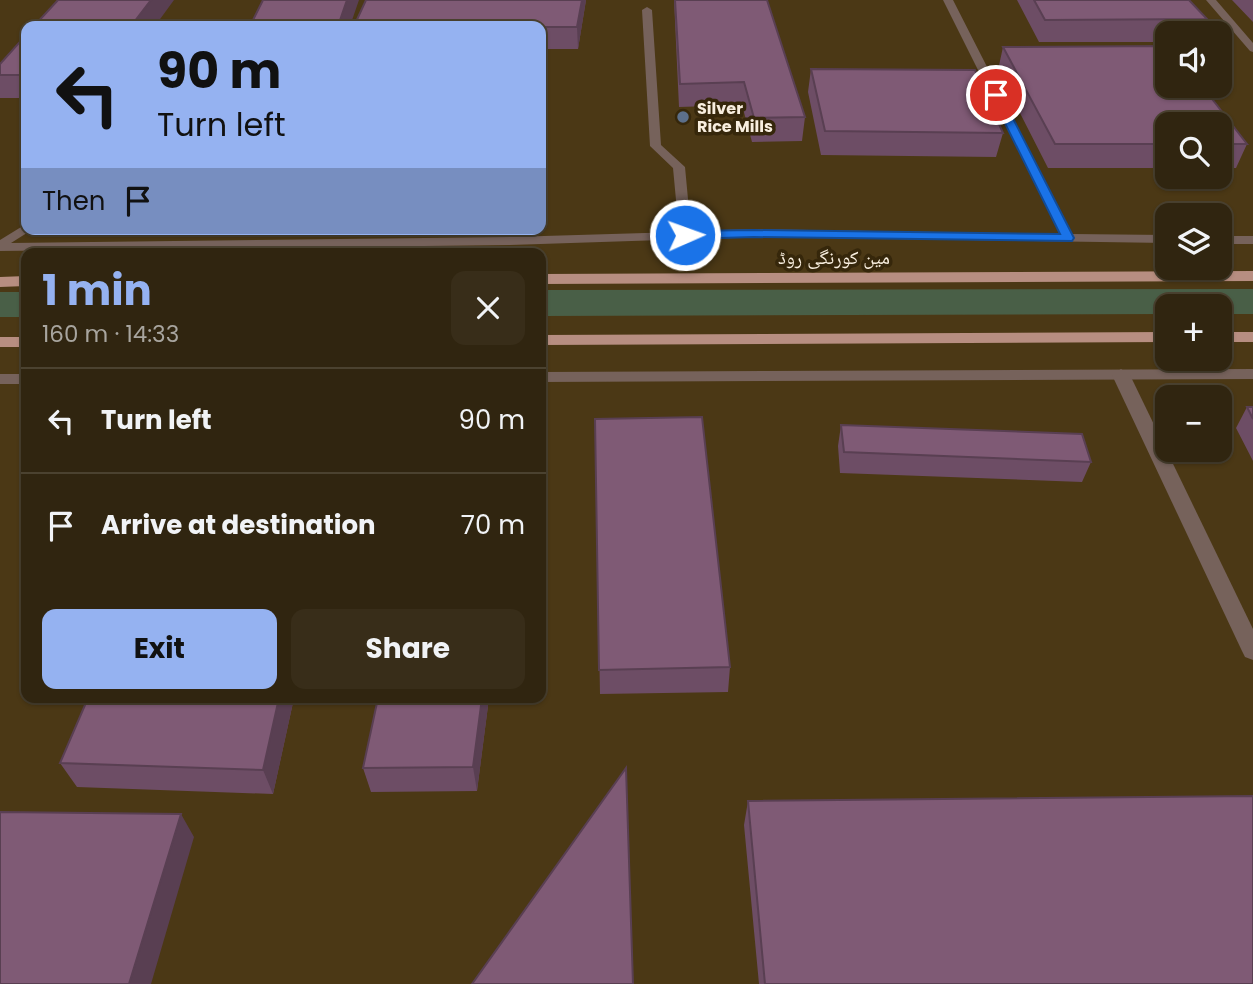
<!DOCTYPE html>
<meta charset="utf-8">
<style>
body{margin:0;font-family:Poppins,"Noto Naskh Arabic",sans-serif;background:#382d19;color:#f1f3f6;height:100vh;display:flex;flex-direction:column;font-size:26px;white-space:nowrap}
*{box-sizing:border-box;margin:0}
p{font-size:23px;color:#a8a59f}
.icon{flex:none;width:38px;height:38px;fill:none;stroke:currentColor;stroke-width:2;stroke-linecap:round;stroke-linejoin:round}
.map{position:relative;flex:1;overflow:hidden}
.side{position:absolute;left:21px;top:248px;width:525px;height:455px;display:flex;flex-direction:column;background:#302510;border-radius:14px;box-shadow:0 2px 5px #0004,0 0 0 2px #4b4230}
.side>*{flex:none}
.banner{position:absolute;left:21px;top:21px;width:525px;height:214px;border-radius:14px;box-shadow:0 2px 5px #0004,0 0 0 2px #4b4230;background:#95b2f1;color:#111;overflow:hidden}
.tools{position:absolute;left:1155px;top:21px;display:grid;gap:14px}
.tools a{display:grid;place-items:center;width:77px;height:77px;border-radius:14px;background:#302510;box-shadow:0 2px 5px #0004,0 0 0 2px #4b4230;font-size:35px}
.pin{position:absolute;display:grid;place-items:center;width:60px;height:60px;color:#fff;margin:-30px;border:4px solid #fff;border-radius:50%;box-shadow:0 2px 7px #0007}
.me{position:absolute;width:77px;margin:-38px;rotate:88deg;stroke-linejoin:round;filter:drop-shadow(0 0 5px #0008)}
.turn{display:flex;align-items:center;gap:24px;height:147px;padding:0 21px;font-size:32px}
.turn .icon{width:91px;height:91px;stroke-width:2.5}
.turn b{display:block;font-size:49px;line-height:60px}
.then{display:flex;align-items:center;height:66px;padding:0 21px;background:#0003;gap:14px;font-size:26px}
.round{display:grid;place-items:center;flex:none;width:74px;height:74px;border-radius:14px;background:#382d19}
.headline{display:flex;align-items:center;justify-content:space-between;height:119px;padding:0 21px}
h1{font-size:42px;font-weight:700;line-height:52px;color:#95b2f1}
.action{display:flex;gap:14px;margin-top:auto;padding:14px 21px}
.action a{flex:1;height:80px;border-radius:14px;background:#95b2f1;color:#111;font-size:28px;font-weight:700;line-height:80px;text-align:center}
.action a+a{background:#382d19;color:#f1f3f6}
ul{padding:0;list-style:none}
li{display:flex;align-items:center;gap:21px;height:105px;padding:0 21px;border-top:2px solid #4b4230}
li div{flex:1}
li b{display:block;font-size:26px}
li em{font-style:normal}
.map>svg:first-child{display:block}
</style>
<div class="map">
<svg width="1253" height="984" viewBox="0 0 1253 984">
<rect width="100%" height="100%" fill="#403116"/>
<path fill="#4b3815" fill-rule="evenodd" d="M 0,0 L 1253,0 L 1253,984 L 0,984 ZM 26,26 L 541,26 L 541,229 L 26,229 ZM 1167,33 L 1220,33 L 1220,86 L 1167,86 ZM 1167,124 L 1220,124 L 1220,177 L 1167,177 ZM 1167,215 L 1220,215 L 1220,268 L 1167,268 ZM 26,254 L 541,254 L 541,698 L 26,698 ZM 1167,306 L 1220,306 L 1220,359 L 1167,359 ZM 1167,397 L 1220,397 L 1220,450 L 1167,450 Z"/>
<path fill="#495f47" d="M 1253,289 L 1253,314 L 1220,314 L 1220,306 L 1167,306 L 1167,314 L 541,316 L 541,290 Z
M 0,292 L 26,292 L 26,317 L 0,317 Z"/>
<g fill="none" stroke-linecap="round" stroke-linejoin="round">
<path fill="#76625b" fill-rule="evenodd" d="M 943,0 L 953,0 L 1072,234 L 1167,235 L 1167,243 L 754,237 L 510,245 L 0,251 L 0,240 L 26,224 L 26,229 L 30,231 L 11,243 L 510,237 L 679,232 L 673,168 L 650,146 L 642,10 L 647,7 L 652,10 L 661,145 L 685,167 L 691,231 L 754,229 L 1060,234 Z
M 1206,0 L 1216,0 L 1253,43 L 1253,52 L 1250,51 Z
M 1220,236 L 1253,236 L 1253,244 L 1220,244 Z
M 1253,369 L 1253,379 L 541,382 L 541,372 Z
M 0,374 L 26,374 L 26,384 L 0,384 Z"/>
<path fill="#76625b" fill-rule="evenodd" d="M 1121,369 L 1130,375 L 1253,629 L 1253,660 L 1245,657 L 1242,651 L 1112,375 Z"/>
<path fill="#b78e81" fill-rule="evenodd" d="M 1253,271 L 1253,281 L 541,284 L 541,274 Z
M 26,276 L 26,286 L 0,287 L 0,277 Z
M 1167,332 L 1167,342 L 541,345 L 541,335 Z
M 1220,332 L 1253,332 L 1253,342 L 1220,342 Z
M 0,337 L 26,337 L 26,347 L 0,347 Z"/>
</g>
<path fill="#6d4d65" d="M 366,0 L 586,0 L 578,49 L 547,49 L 541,26 Z
M 674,0 L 767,0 L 805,117 L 802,141 L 752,142 L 742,105 L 679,107 Z
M 1017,0 L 1189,0 L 1207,19 L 1202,33 L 1167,33 L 1167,42 L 1039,42 Z
M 1232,0 L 1253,0 L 1253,22 Z
M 26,35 L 26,98 L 0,98 L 0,64 Z
M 1167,46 L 1167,86 L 1202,86 L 1247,144 L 1236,168 L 1220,168 L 1220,124 L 1167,124 L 1167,168 L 1048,168 L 998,70 L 1003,47 Z
M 811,69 L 1003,133 L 996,157 L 821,155 L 808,92 Z
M 1247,407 L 1253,407 L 1253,461 L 1236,428 Z
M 595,419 L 730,667 L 728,692 L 600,694 Z
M 841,425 L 1091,462 L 1082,482 L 840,473 L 838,446 Z
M 294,698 L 273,794 L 77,787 L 60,763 Z
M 378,698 L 489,698 L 477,791 L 371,792 L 363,768 Z
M 748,801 L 1253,984 L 759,984 L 744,825 Z"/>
<path fill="#593f52" d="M 151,0 L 174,0 L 155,26 L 131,26 Z
M 347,0 L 359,0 L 350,26 L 338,26 Z
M 582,0 L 586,0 L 578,49 L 577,27 Z
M 546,27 L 547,49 L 541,137 L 541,96 Z
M 279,698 L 294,698 L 273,794 L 263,770 Z
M 482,698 L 489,698 L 477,791 L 473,767 Z
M 181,814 L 194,837 L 151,984 L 129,984 Z"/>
<path fill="#7f5a75" stroke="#593f52" stroke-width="2" d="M 58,0 L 151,0 L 131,26 L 34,26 Z
M 263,0 L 347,0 L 338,26 L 250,26 Z
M 366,0 L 582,0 L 577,27 L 546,27 L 541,96 L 541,26 L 354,26 Z
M 675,0 L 767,0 L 805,117 L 754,118 L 744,82 L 680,84 Z
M 1034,0 L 1189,0 L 1207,19 L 1045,20 Z
M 26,35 L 26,75 L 0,75 L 0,64 Z
M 1167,46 L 1167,86 L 1202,86 L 1247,144 L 1220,144 L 1220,124 L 1167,124 L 1167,144 L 1055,144 L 1003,47 Z
M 811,69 L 975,70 L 1003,133 L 825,131 Z
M 1247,407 L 1253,407 L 1253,419 Z
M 702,417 L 730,667 L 599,670 L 595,419 Z
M 841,425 L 1082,434 L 1091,462 L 844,452 Z
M 88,698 L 279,698 L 263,770 L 60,763 Z
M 378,698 L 482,698 L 473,767 L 363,768 Z
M 626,768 L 633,984 L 472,984 Z
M 1253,796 L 1253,984 L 765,984 L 748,801 Z
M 0,812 L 181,814 L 129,984 L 0,984 Z"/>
<path fill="#1a73e8" stroke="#114b97" stroke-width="2" d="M 992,93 L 1001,95 L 1074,238 L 1072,241 L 754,237 L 685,239 L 679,235 L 685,231 L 754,230 L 1060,234 L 991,95 Z"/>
<circle fill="#5c6f8a" stroke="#36270b" stroke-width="2.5" cx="683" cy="117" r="7"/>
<g text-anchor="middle" stroke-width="7" stroke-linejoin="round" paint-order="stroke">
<g font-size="16" font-weight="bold" fill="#f8eedf" stroke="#36270b" text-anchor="start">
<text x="697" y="114">Silver<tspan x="697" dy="18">Rice Mills</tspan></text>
</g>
<g font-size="19" fill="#f8eedf" stroke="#36270b">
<text x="834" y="264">مین کورنگی روڈ</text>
</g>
</g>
</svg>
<div class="tools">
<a><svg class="icon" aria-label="sound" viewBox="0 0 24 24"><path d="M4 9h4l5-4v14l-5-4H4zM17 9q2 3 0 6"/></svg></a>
<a><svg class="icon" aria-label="search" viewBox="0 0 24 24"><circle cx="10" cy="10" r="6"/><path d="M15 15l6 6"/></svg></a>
<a><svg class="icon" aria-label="layers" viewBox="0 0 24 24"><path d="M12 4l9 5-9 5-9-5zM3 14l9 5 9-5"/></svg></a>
<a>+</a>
<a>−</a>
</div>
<div class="pin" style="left:996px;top:95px;background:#d93025"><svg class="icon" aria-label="arrive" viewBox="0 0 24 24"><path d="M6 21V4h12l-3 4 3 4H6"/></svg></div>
<svg class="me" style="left:685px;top:235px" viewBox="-20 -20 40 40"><circle r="17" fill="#1a73e8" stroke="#fff" stroke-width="3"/><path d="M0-11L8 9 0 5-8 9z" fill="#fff"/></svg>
<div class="banner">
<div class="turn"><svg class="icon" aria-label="left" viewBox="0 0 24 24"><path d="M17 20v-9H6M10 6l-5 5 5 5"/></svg><div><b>90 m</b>Turn left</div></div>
<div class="then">Then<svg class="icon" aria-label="arrive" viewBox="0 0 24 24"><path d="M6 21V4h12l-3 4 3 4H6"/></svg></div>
</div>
<section class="side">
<div class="headline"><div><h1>1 min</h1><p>160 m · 14:33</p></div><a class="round"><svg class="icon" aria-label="close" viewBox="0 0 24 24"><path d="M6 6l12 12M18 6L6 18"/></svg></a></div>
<ul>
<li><svg class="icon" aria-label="left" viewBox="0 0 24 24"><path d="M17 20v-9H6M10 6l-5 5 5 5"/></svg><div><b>Turn left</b></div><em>90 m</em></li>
<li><svg class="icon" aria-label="arrive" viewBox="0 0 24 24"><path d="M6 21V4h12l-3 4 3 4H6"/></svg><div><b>Arrive at destination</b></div><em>70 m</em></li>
</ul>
<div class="action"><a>Exit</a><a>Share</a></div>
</section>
</div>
